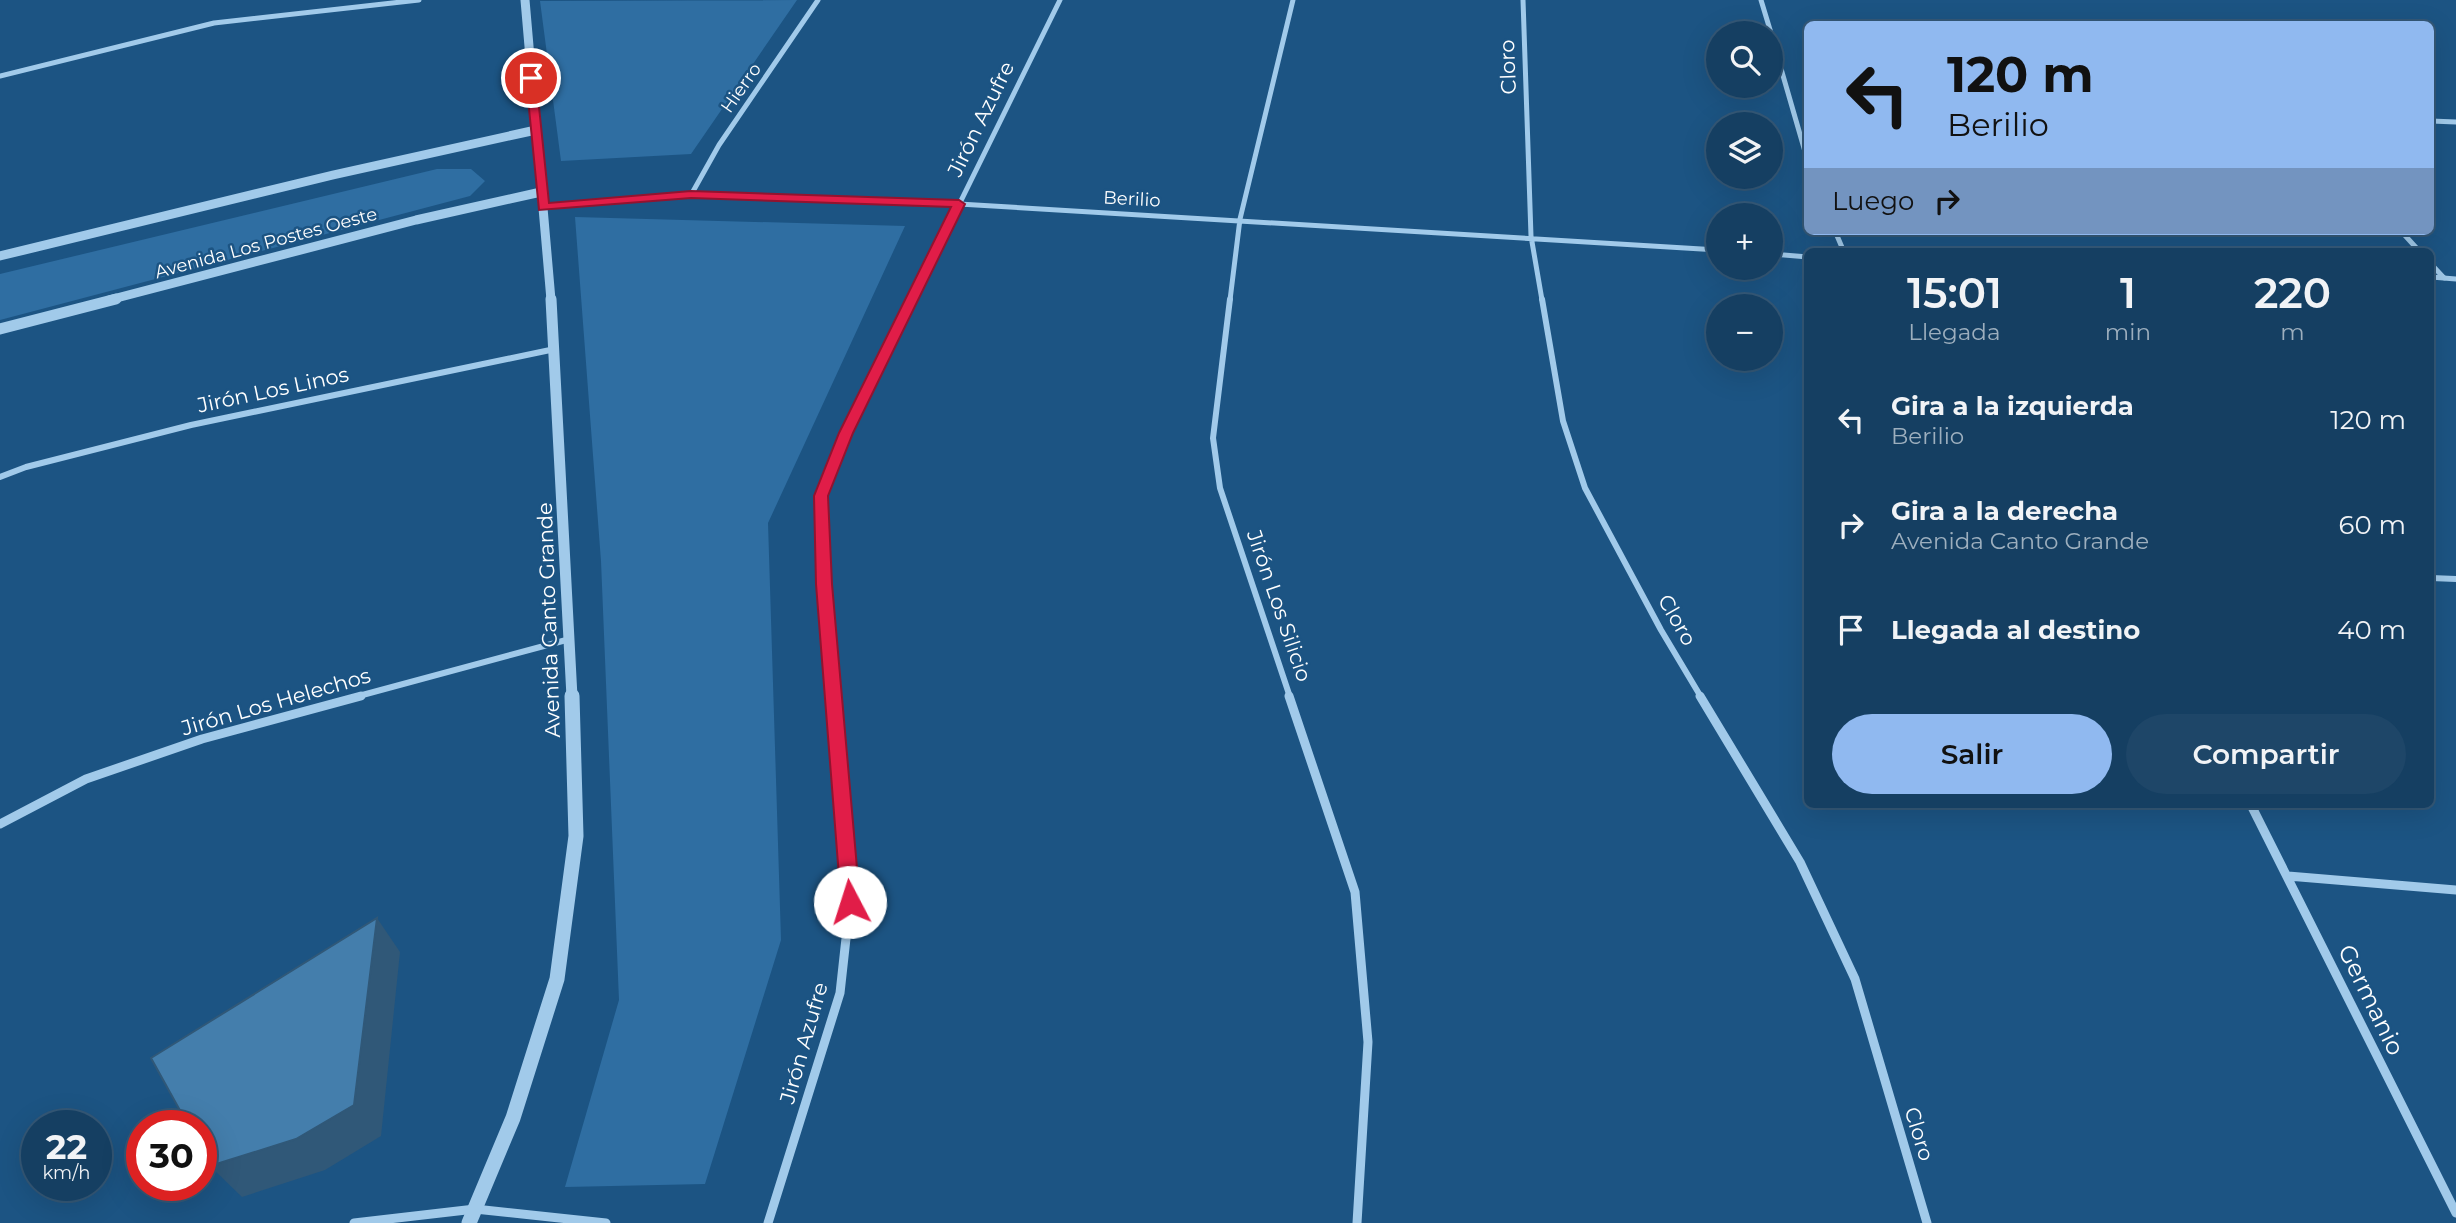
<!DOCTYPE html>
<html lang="es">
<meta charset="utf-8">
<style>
body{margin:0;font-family:Montserrat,sans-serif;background:#1e4668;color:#f1f3f6;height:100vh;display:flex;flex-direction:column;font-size:26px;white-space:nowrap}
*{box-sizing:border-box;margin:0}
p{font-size:23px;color:#9dafbe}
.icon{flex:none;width:38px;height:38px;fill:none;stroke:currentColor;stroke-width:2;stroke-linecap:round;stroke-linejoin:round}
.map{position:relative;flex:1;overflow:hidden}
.drawer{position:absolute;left:1804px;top:248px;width:630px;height:560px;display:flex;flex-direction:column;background:#153f62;border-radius:10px;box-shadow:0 7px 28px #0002,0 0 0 2px #345877}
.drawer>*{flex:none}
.top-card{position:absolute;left:1804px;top:21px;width:630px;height:214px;border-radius:10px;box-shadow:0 7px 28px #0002,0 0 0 2px #345877;background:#90b9f0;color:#111;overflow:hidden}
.controls{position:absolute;left:1706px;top:21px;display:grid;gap:14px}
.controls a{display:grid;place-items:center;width:77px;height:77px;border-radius:50%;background:#153f62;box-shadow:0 7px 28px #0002,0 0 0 2px #345877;font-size:35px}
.speed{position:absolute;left:21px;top:1110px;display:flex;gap:14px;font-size:35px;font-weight:700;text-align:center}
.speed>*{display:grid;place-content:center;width:91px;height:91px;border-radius:50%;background:#153f62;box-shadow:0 7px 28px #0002,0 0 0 2px #345877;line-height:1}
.speed small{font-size:18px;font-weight:400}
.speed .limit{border:10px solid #d22;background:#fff;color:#111}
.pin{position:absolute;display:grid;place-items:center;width:60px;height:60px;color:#fff;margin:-30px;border:4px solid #fff;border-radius:50%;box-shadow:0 2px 7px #0007}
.me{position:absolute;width:77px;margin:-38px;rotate:355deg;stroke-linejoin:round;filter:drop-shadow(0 0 5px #0008)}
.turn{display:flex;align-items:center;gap:24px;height:147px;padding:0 28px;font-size:32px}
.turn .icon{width:91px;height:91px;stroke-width:2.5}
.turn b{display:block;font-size:49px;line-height:60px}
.then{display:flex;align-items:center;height:66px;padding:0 28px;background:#0003;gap:14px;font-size:26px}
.eta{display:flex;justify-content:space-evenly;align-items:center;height:119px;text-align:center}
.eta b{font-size:42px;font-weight:600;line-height:49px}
.action{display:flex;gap:14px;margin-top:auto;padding:14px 28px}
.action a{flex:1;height:80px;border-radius:42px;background:#90b9f0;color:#111;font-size:28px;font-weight:600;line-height:80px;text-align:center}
.action a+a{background:#1e4668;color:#f1f3f6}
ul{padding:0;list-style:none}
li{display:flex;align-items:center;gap:21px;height:105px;padding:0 28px}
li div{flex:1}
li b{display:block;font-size:26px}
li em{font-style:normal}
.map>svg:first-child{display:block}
</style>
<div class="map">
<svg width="2456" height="1223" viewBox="0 0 2456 1223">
<rect width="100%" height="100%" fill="#1c5483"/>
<path fill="#2f6ea2" d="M 797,0 L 691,154 L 561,161 L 540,1 Z
M 437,169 L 471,169 L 485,181 L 470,196 L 0,320 L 0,274 Z
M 575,217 L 905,226 L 768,523 L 781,940 L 705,1184 L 565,1187 L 619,1000 L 601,561 Z"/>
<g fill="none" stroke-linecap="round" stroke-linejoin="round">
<path stroke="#a1caea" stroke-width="5" d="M 1523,0 L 1531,236 L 1542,300
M 1761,0 L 1771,33
M 1771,34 L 1808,162
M 0,76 L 214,23 L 419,0
M 2431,121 L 2456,122
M 691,195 L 719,145 L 818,0
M 543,207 L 691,195 L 959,204 L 1718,250
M 1835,231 L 1844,252
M 2401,231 L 2420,252
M 1771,254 L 1808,257
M 2431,264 L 2444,278
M 2431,277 L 2456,279
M 912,300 L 1060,0
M 1230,300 L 1240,219 L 1293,0"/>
<path stroke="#a1caea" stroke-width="6" d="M 1230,299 L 1213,438 L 1220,488 L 1290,697
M 1542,299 L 1563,421 L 1585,488 L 1661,630 L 1701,697
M 0,477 L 26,467 L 191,425 L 555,349
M 2431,578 L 2456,579
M 355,697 L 570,639
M 833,697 L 821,496 L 846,433 L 912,299"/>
<path stroke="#a1caea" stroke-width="9" d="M 1289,696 L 1355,892 L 1368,1042 L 1357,1223
M 1700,696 L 1800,862 L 1855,979 L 1927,1223
M 2251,805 L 2456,1213
M 0,824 L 86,779 L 202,739 L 361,696
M 2288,876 L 2456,890
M 354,1223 L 475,1209 L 606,1223
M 768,1223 L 840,993 L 850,902 L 833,696"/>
<path stroke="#a1caea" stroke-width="9" d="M 525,0 L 551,300
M 0,256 L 333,175 L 536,130
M 109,300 L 416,220 L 541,192"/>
<path stroke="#a1caea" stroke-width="11" d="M 551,299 L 572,697
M 0,329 L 116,299"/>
<path stroke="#a1caea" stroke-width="15" d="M 469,1223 L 513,1118 L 557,979 L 576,836 L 572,696"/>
</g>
<path fill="#305878" d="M 377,918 L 400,952 L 381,1136 L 325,1170 L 242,1197 L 210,1166 Z"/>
<path fill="#447eac" stroke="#305878" stroke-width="2" d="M 377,918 L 354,1105 L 296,1139 L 210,1166 L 201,1150 L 201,1125 L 188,1125 L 151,1058 Z"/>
<path fill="#e11d48" stroke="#92132f" stroke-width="2" d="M 531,75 L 536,78 L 549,203 L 691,191 L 959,200 L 965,204 L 853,433 L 828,496 L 832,584 L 860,902 L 857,907 L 843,907 L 841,902 L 816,584 L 814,496 L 839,433 L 951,207 L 691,198 L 539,210 L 526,78 Z"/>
<g text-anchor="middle" stroke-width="5" stroke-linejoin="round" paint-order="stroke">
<g font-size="18" fill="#fff" stroke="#1c5483">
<text transform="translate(741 88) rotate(-55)" y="6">Hierro</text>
<text transform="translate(1132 199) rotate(3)" y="6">Berilio</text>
<text transform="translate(266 243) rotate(-15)" y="6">Avenida Los Postes Oeste</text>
</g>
<g font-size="21" fill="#fff" stroke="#1c5483">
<text transform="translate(1508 67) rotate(-92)" y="7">Cloro</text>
<text transform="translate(981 119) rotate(-64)" y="7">Jirón Azufre</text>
<text transform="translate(273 390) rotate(-12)" y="7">Jirón Los Linos</text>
<text transform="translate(1279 606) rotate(71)" y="7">Jirón Los Silicio</text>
<text transform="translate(549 620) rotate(-92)" y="7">Avenida Canto Grande</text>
<text transform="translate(1677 620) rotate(60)" y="7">Cloro</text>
<text transform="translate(276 702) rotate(-16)" y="7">Jirón Los Helechos</text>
<text transform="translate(804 1043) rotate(-74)" y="7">Jirón Azufre</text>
<text transform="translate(1919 1134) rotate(73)" y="7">Cloro</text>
</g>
<g font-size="24" fill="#fff" stroke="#1c5483">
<text transform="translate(2371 1000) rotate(64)" y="8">Germanio</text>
</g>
</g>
</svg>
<div class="controls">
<a><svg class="icon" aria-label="search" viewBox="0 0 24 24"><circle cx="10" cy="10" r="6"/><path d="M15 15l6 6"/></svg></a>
<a><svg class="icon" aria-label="layers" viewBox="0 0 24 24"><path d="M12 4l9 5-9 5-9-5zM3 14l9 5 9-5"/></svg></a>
<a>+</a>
<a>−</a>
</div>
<div class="speed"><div>22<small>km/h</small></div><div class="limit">30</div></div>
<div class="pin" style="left:531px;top:78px;background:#d93025"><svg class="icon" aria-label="arrive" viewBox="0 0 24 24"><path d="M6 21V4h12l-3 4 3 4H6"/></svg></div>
<svg class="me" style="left:850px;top:902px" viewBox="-20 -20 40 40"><circle r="19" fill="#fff"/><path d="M0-13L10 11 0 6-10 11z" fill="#e11d48"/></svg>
<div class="top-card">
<div class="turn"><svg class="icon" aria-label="left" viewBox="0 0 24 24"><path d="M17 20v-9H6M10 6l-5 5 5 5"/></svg><div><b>120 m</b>Berilio</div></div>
<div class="then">Luego<svg class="icon" aria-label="right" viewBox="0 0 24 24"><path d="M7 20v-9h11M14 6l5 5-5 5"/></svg></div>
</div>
<section class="drawer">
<div class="eta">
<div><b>15:01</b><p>Llegada</p></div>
<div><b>1</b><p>min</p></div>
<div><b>220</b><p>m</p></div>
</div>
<ul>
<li><svg class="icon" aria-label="left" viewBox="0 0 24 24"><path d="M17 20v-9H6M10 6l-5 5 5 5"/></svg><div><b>Gira a la izquierda</b><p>Berilio</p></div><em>120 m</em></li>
<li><svg class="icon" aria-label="right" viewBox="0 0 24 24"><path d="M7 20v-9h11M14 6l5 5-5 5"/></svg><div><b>Gira a la derecha</b><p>Avenida Canto Grande</p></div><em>60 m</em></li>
<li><svg class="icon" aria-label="arrive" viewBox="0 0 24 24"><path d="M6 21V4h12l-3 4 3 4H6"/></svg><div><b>Llegada al destino</b></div><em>40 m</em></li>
</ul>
<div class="action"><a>Salir</a><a>Compartir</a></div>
</section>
</div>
